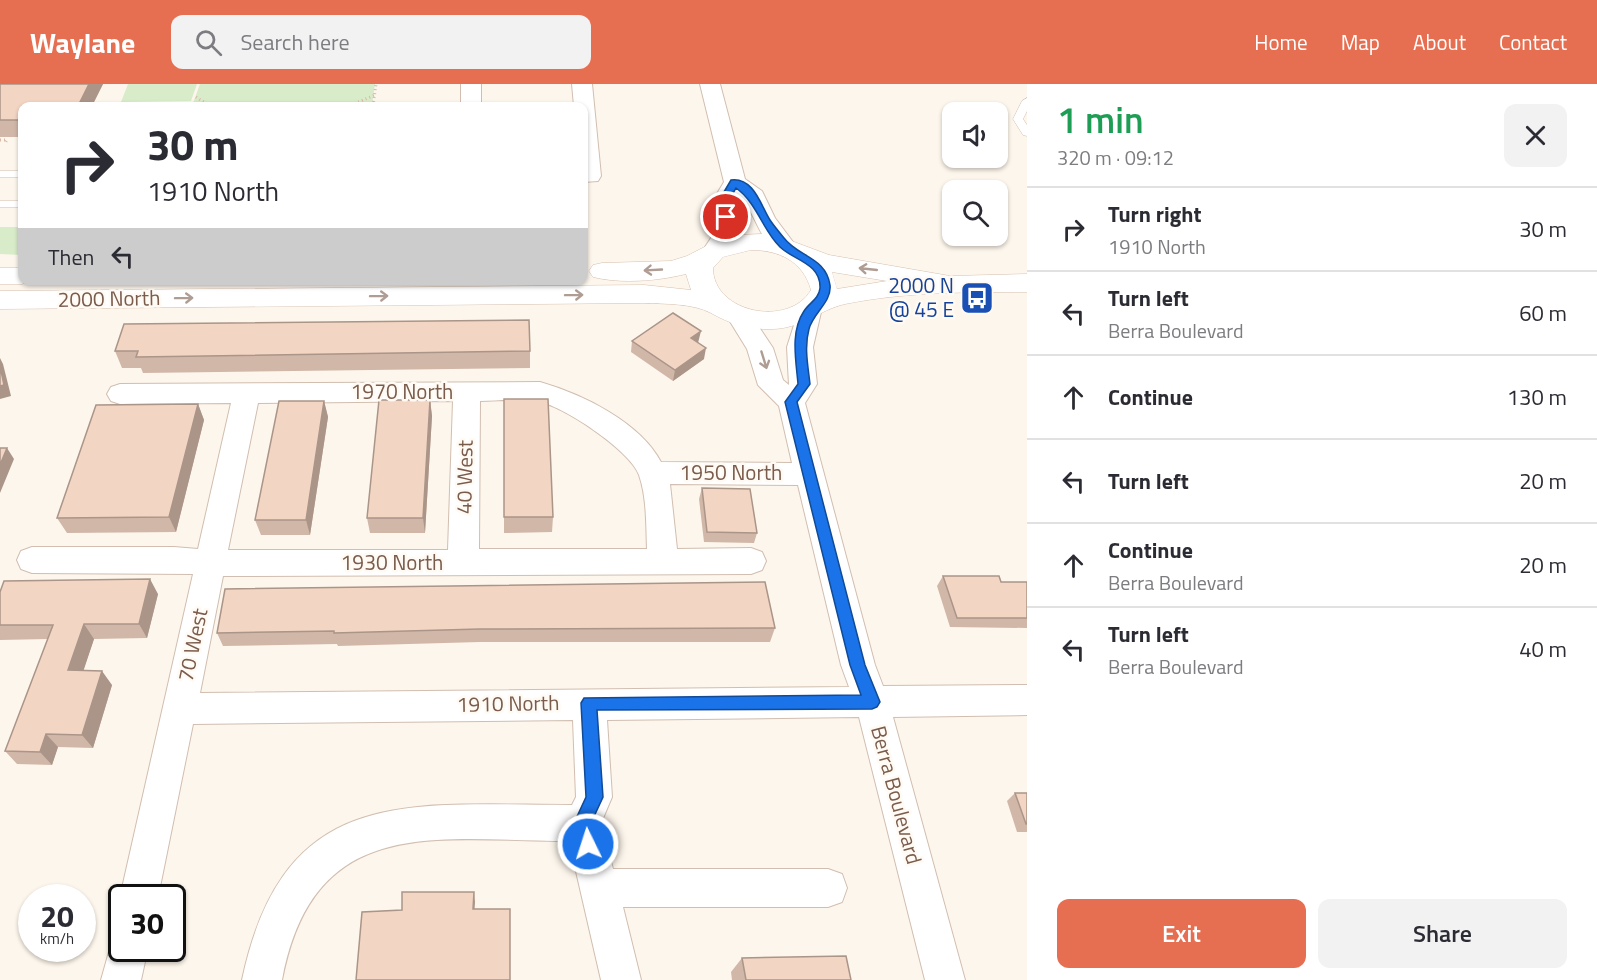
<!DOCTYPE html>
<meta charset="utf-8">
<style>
body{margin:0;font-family:"Titillium Web",sans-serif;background:#f2f2f3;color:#2b2b33;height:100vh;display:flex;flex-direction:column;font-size:22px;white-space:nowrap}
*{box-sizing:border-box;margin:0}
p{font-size:20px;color:#7c7c81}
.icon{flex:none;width:33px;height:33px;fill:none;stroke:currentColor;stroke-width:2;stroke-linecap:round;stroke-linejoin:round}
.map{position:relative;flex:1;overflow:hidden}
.drawer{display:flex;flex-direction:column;background:#fff;width:570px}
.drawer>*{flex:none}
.guide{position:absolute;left:18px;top:18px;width:570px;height:183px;border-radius:12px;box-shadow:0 2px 4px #0004;background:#fff;color:#2b2b33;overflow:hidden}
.buttons{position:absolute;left:942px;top:18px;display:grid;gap:12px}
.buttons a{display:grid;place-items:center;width:66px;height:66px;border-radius:12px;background:#fff;box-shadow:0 2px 4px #0004;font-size:30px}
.speed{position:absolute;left:18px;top:800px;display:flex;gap:12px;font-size:30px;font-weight:700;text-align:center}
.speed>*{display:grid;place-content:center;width:78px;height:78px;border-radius:50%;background:#fff;box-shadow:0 2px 4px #0004;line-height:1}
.speed small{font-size:15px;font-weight:400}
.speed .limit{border:3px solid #111;border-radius:9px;background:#fff;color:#111}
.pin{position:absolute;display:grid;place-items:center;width:51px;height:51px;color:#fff;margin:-26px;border:3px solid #fff;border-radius:50%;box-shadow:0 2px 6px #0007}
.me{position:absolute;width:66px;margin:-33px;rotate:356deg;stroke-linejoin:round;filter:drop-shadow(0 0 4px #0008)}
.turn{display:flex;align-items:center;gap:21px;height:126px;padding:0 30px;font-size:27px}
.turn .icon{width:78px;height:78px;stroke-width:2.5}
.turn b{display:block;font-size:42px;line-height:51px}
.then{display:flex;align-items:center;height:57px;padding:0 30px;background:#0003;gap:12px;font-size:22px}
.round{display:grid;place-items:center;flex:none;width:63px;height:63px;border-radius:12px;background:#f2f2f3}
.headline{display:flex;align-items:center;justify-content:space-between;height:102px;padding:0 30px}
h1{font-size:36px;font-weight:600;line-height:45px;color:#1e9e55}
.cta{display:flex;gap:12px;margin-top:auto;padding:12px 30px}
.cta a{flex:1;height:69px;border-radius:12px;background:#e76f51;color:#fff;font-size:24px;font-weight:600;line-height:69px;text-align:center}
.cta a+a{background:#f2f2f3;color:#2b2b33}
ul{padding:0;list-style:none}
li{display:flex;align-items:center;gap:18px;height:84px;padding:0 30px;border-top:2px solid #e1e1e2}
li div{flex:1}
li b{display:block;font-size:22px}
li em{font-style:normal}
header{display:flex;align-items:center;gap:36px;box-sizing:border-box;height:84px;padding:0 30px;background:#e76f51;color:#fff}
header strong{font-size:28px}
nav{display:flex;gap:33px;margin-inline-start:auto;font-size:21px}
.search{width:420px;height:54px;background:#f2f2f3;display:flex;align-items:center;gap:15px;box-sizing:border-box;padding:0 21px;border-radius:12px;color:#7c7c81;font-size:22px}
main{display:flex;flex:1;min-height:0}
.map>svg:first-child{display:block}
</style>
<header>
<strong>Waylane</strong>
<div class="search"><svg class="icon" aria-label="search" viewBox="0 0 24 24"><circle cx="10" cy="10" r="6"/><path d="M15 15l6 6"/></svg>Search here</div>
<nav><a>Home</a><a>Map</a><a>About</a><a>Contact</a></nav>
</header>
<main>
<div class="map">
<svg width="1027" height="896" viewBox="0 0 1027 896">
<rect width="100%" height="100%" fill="#fdf6ec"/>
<path fill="#d8ecc9" d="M 128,0 L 197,0 L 191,17 L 121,18 Z
M 200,0 L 375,0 L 372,22 L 192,22 Z
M 0,143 L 22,143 L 22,171 L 0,170 Z"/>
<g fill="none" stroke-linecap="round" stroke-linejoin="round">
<defs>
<path id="lane" d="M 1027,14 L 1027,27 L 1023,35 L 1027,41 L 1027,52 L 1023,51 L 1013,35 L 1022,17 Z
M 0,87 L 22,87 L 22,93 L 0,93 Z
M 0,117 L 22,117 L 22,123 L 0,123 Z"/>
<path id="street" d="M 461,0 L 481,0 L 481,22 L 461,22 Z
M 572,0 L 592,0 L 601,92 L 598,97 L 584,98 L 584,22 L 574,22 Z
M 700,0 L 720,0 L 745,95 L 762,107 L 775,134 L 796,162 L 792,167 C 761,175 757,125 738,111 L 737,148 L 723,171 L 715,173 L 707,171 L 703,166 L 715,148 L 715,113 L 724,98 Z
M 809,220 L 818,222 L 821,228 L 813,263 L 817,300 L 805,319 L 875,581 L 883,602 L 1027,601 L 1027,631 L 893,633 L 965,896 L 925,896 L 859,633 L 607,636 L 612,713 L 601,739 L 613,785 L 828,785 L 842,790 L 847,804 L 842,818 L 828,823 L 623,823 L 641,896 L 601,896 L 569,757 C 436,757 314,728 282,896 L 242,896 C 284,698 409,721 572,721 L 576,713 L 573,636 L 193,640 L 158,813 L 122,813 L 122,817 L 120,813 L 193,490 L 32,489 L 21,485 L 17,476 L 21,467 L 32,463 L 174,463 L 198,465 L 231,319 L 120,320 L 111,317 L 107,310 L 111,303 L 120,300 L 540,298 C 582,310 640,338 661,378 L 792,379 L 779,322 L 758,301 L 747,265 L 726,231 L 729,225 L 738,223 L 747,225 L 773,264 L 783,296 L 789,301 L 787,263 L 800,222 ZM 453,317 L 448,466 L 228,466 L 258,319 ZM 480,317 C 498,317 518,314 536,317 C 561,320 631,367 639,391 C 647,414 646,441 647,465 L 479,465 ZM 670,400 L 798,401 L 841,581 L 849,603 L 200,609 L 223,492 L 751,490 L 762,486 L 766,477 L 762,468 L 751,464 L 677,465 Z
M 122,847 L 122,864 L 148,864 L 141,896 L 101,896 L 114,850 Z"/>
<path id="secondary" d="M 763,150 L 789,156 L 829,171 L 950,192 L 1027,190 L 1027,208 C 966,208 904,208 845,220 C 819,226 800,245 772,245 C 750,246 730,240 711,229 C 692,219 665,220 644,219 L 0,225 L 0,207 L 644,201 L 691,206 L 686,190 C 658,197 621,200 593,193 L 589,187 L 593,181 L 602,179 L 671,177 L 687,172 L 716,157 L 738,151 ZM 751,166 C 779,166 803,177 811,206 C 789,244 713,229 713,184 L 723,173 ZM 832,188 L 887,197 L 837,205 Z
M 0,184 L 22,184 L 22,196 L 32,196 L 22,200 L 0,200 Z"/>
</defs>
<use href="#lane" stroke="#d1beb0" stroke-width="1"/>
<use href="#street" stroke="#d1beb0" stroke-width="2"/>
<use href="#secondary" stroke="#d6c0b0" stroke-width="1"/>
<path stroke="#d9b8a5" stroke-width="3" stroke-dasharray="1 3" stroke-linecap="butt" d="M 196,13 L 210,22
M 267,22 L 349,22 L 375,11
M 373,22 L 376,0
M 0,56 L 7,56 L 5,59"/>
<use href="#lane" fill="#fff" fill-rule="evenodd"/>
<use href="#street" fill="#fff" fill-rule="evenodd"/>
<use href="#secondary" fill="#fff" fill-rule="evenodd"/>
</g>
<path fill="#d1b7a8" d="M 0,0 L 103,0 L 92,22 L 22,22 L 22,53 L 0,53 Z
M 632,257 L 698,259 L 704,275 L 673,297 L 631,268 Z
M 115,267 L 530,267 L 530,284 L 143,289 L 141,284 L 122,284 Z
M 504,315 L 553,433 L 552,448 L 504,449 Z
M 430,316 L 432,332 L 425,449 L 370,449 L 367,434 Z
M 324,317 L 328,333 L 310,451 L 261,451 L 255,436 Z
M 198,320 L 204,336 L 176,448 L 67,449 L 57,434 Z
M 702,404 L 757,449 L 754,459 L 704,458 L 699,415 Z
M 943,492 L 1001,498 L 1027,498 L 1027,544 L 950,543 L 937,502 Z
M 225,505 L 775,544 L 770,558 L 480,558 L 338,562 L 337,560 L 223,562 L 217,549 Z
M 0,508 L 158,510 L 147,554 L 94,555 L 83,587 L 112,601 L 93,664 L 58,663 L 52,681 L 17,680 L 5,667 L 48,555 L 0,556 Z
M 1015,709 L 1027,709 L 1027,748 L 1017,748 L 1007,717 Z
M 742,874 L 851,896 L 732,896 L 731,888 Z"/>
<path fill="#aa9588" d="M 89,0 L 103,0 L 92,22 L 78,22 Z
M 701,247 L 698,259 L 691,254 Z
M 706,264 L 704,275 L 673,297 L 675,286 Z
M 0,274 L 3,280 L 11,312 L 0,315 Z
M 430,316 L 432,332 L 425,449 L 423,434 Z
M 324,317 L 328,333 L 310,451 L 306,436 Z
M 198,320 L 204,336 L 176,448 L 169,433 Z
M 7,364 L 14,375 L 0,409 L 0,381 Z
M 150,495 L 158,510 L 147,554 L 139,540 Z
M 84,540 L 94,555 L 79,600 L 68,586 Z
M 102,587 L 112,601 L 93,664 L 82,651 Z
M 46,650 L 58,663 L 52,681 L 40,668 Z
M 474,808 L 475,818 L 474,834 L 473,825 Z"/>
<path fill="#f3d5c3" stroke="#aa9588" stroke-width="1.5" d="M 0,0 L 89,0 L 78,22 L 22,22 L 22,36 L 0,36 Z
M 673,229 L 701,247 L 691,254 L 706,264 L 675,286 L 632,257 Z
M 529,236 L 530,267 L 136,273 L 138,267 L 115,267 L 124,240 Z
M 0,282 L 4,301 L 0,302 Z
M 504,315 L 548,315 L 553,433 L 504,433 Z
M 379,316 L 430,316 L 423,434 L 367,434 Z
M 279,317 L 324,317 L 306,436 L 255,436 Z
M 198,320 L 169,433 L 57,434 L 96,321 Z
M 0,364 L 7,364 L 0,381 Z
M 702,404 L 750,405 L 757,449 L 707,448 Z
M 943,492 L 999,492 L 1001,498 L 1027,498 L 1027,534 L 957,534 Z
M 150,495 L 139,540 L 84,540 L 68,586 L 102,587 L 82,651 L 46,650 L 40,668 L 5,667 L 53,541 L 0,541 L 0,508 L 4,497 Z
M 765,498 L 775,544 L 480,545 L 334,549 L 334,547 L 217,549 L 225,505 Z
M 1015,709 L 1027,709 L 1027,740 L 1026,740 Z
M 402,808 L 474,808 L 473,825 L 510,825 L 510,896 L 356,896 L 362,828 L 402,826 Z
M 846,872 L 851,896 L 746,896 L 742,874 Z"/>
<defs><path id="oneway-shaft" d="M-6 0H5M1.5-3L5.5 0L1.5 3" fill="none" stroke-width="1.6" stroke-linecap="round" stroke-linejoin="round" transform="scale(1.5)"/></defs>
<g stroke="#af9d94">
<use href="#oneway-shaft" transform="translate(868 185) rotate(-174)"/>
<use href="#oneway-shaft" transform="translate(653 186) rotate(177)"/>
<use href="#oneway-shaft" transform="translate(574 211) rotate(-1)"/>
<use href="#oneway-shaft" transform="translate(379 212) rotate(-1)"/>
<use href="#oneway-shaft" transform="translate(184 214) rotate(-1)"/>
<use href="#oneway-shaft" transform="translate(764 276) rotate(73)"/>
</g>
<path fill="#1a73e8" stroke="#114b97" stroke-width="1.5" d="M 731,96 C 754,93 761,122 770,136 C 774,142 779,148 784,154 C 798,173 826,173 830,201 C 832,218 813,229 809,245 C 804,263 808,282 810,300 L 797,318 L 865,581 L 880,618 L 877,623 L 872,625 L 597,626 L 603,713 L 591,739 L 596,760 L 594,766 L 588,769 L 582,766 L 574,739 L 586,713 L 581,619 L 584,614 L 861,611 L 850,581 L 785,318 L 798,300 C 796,276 790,248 804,227 C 809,219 819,215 820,204 C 821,179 793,176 780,163 C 762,145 757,119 736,104 L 731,113 L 732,133 L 723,135 L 721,113 Z"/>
<defs>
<symbol id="bus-square" viewBox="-11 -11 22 22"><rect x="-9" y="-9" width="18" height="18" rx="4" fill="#1a4fb4" stroke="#fffaf3"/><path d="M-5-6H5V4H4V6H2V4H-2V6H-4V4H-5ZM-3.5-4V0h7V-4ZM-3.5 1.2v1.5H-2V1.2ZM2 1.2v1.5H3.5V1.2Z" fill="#fff"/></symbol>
</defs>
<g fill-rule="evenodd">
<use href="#bus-square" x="958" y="195" width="38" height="38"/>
</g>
<g text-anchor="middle" stroke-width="5" stroke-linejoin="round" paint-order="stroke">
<g font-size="21" fill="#164399" stroke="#fffaf3" text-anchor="end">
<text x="954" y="209">2000 N<tspan x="954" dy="24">@ 45 E</tspan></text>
</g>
<g font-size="21" fill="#7a5c4d" stroke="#fffaf3">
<text transform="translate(109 215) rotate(-1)" y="7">2000 North</text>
<text x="402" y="315">1970 North</text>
<text x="731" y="396">1950 North</text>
<text transform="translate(465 393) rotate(-89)" y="7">40 West</text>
<text x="392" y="486">1930 North</text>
<text transform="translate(193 561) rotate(-78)" y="7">70 West</text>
<text transform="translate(508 620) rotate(-1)" y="7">1910 North</text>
<text transform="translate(896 711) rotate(75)" y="7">Berra Boulevard</text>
</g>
</g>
</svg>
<div class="buttons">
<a><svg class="icon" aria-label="sound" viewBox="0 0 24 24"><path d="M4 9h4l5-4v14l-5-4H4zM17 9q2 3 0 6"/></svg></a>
<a><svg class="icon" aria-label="search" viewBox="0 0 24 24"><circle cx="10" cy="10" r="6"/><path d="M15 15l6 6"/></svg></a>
</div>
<div class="speed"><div>20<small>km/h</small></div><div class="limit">30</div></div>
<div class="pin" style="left:726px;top:133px;background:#d93025"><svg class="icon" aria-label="arrive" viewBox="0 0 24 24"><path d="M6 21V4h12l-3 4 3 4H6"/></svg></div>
<svg class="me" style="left:588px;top:760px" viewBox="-20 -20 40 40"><circle r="17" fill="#1a73e8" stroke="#fff" stroke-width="3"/><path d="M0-11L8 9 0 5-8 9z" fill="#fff"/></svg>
<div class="guide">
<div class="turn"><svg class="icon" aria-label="right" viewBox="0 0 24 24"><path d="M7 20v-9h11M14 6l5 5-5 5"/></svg><div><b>30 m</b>1910 North</div></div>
<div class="then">Then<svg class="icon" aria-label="left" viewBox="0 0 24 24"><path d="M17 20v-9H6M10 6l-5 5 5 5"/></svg></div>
</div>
</div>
<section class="drawer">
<div class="headline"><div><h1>1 min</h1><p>320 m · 09:12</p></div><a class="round"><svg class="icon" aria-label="close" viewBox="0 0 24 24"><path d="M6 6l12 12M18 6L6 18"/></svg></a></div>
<ul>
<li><svg class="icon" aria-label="right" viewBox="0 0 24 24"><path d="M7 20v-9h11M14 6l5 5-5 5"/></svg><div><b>Turn right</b><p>1910 North</p></div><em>30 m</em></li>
<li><svg class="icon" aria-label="left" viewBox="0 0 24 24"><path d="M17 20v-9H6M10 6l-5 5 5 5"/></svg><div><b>Turn left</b><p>Berra Boulevard</p></div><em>60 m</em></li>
<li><svg class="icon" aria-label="ahead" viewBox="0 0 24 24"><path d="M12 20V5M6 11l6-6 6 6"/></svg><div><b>Continue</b></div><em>130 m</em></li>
<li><svg class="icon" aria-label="left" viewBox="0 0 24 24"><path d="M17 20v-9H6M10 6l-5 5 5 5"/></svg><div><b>Turn left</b></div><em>20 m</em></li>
<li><svg class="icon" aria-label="ahead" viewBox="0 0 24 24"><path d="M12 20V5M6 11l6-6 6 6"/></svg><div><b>Continue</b><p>Berra Boulevard</p></div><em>20 m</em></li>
<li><svg class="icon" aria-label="left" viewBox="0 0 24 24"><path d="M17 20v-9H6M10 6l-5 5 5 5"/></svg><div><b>Turn left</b><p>Berra Boulevard</p></div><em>40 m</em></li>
</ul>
<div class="cta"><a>Exit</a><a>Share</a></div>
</section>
</main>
